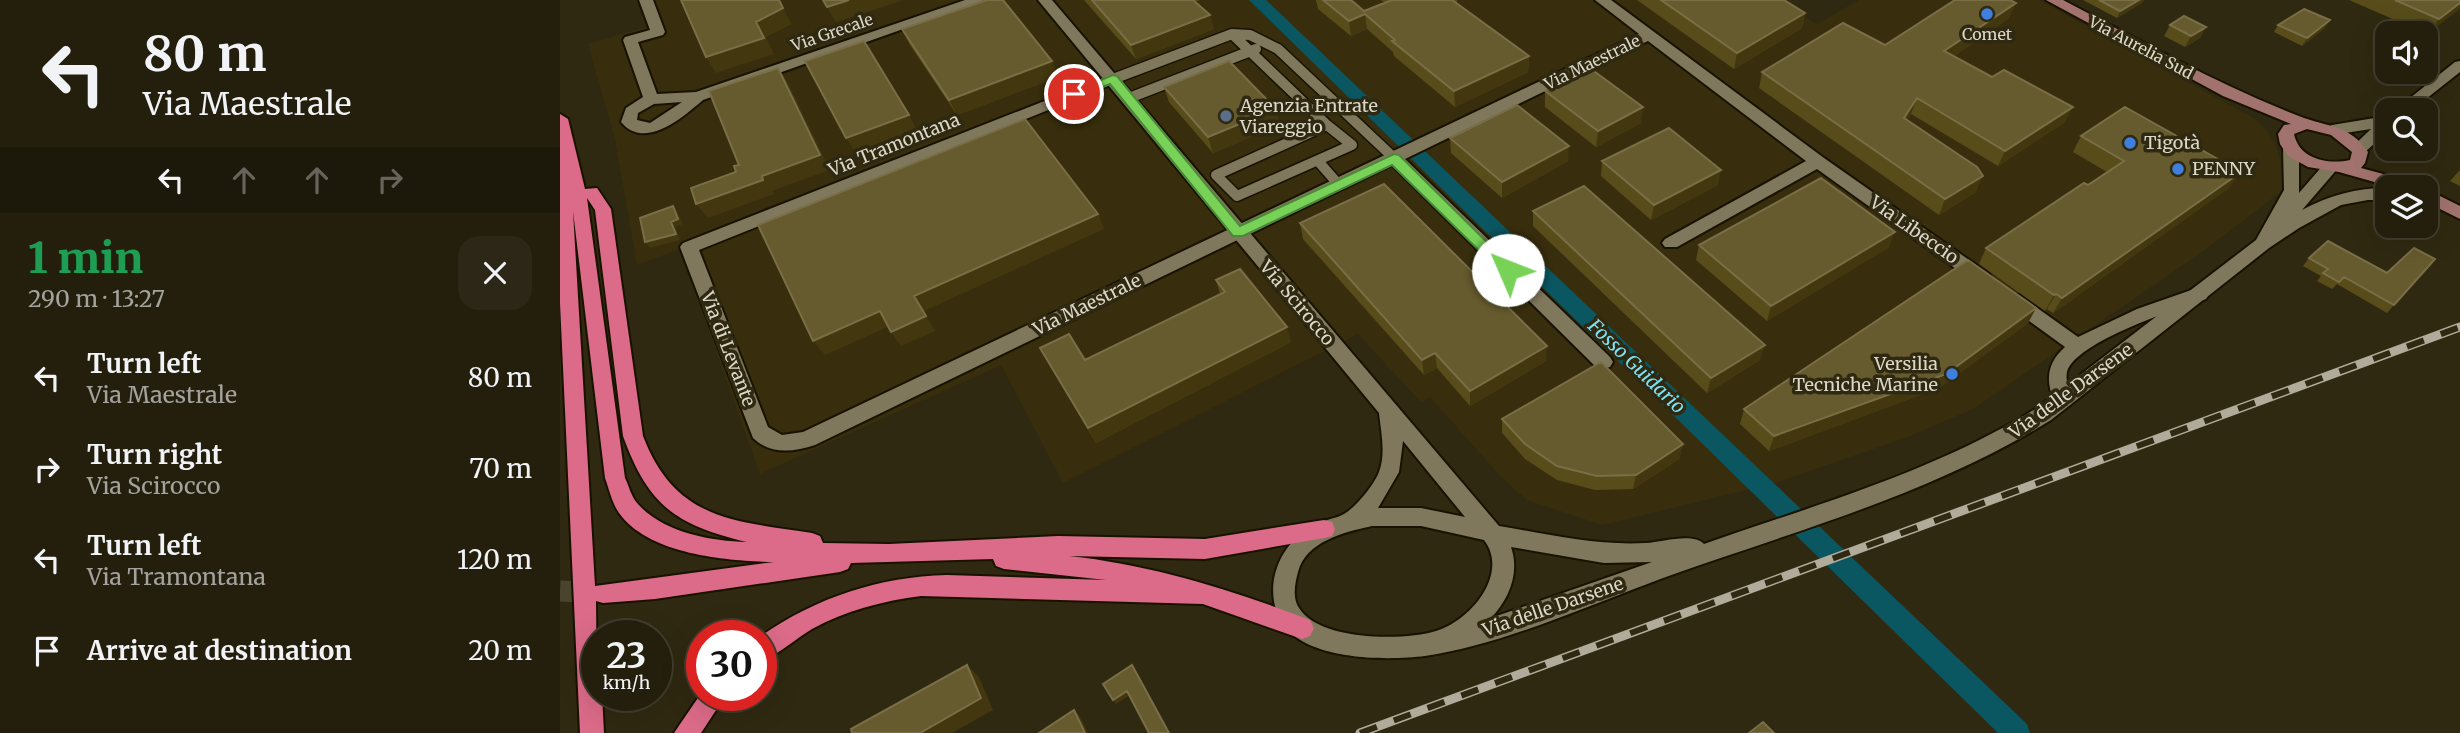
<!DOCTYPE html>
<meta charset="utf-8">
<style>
body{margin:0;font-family:Merriweather,serif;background:#2c2716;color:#f1f3f6;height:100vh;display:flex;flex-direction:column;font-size:26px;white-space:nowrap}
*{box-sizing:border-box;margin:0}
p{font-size:23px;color:#a3a29d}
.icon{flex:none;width:38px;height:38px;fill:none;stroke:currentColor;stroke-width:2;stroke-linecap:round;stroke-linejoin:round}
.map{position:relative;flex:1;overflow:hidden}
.details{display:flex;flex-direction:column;background:#241f0d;width:560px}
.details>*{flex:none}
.hud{background:#241f0d;color:#f1f3f6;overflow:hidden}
.tools{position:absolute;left:1815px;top:21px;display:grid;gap:14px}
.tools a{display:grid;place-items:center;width:63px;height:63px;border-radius:14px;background:#241f0d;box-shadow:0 7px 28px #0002,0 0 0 2px #413d2e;font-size:35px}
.speed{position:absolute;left:21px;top:620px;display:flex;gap:14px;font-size:35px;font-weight:700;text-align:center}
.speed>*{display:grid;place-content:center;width:91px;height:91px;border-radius:50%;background:#241f0d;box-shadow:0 7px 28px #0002,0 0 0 2px #413d2e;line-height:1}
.speed small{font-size:18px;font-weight:400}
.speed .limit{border:10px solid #d22;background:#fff;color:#111}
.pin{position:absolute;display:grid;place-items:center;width:60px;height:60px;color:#fff;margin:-30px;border:4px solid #fff;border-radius:50%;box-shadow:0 2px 7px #0007}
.me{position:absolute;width:77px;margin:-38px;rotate:314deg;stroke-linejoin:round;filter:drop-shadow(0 0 5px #0008)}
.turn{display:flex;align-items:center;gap:24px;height:147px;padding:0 28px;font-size:32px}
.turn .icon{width:91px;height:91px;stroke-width:2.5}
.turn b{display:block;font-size:49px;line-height:60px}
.lanes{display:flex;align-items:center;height:66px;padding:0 28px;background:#0003;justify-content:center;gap:35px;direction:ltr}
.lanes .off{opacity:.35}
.round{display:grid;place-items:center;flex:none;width:74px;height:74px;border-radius:21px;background:#2c2716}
.summary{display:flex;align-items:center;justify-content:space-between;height:119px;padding:0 28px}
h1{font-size:42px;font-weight:800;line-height:52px;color:#1e9e55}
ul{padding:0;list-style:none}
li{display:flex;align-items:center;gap:21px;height:91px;padding:0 28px}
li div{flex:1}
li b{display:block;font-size:26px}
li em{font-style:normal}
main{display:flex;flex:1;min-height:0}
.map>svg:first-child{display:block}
</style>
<main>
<section class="details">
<div class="hud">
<div class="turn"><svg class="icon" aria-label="left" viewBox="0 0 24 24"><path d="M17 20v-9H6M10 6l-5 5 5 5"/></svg><div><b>80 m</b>Via Maestrale</div></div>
<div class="lanes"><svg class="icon" aria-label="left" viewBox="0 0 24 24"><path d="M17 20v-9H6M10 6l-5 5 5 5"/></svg><svg class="icon off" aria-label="ahead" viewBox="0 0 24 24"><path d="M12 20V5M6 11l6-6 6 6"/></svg><svg class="icon off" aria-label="ahead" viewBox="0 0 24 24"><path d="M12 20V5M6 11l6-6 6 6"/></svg><svg class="icon off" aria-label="right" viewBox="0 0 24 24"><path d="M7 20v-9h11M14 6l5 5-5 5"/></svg></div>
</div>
<div class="summary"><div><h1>1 min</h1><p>290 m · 13:27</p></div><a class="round"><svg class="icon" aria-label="close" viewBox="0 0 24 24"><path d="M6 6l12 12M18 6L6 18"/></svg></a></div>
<ul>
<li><svg class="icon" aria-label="left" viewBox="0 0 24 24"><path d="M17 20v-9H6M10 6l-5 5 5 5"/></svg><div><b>Turn left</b><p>Via Maestrale</p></div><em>80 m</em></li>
<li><svg class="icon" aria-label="right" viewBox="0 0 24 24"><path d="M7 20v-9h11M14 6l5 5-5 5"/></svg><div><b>Turn right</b><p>Via Scirocco</p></div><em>70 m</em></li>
<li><svg class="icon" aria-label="left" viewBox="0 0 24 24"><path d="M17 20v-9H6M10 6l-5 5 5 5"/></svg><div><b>Turn left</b><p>Via Tramontana</p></div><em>120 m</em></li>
<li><svg class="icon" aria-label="arrive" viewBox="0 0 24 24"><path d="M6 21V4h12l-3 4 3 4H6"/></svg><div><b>Arrive at destination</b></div><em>20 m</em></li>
</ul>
</section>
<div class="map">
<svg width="1900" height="733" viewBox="0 0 1900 733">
<rect width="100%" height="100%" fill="#302911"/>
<path fill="#382e0d" d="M 93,0 L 1215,0 L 1257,24 L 1299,0 L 1479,0 L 1695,119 L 1706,129 L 1716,146 L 1726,178 L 1723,190 L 1638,255 L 1413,409 L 1345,438 L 1215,483 L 1042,525 L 967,500 L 943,479 L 870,397 L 861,402 L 798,334 L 503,483 L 441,365 L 200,474 L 120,249 L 77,265 L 55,139 L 28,44 L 96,24 L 98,12 Z"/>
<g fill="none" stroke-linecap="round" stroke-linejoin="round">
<path fill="#0a5661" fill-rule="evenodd" d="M 689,0 L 706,0 L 1467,724 L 1470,733 L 1438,733 Z"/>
<path stroke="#4a432d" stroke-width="21" stroke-dasharray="21 10" stroke-linecap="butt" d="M 0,591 L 37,593"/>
<defs>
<path id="service" d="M 672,34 L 690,35 L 718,49 L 834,158
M 553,79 L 672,34 L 767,125
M 569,98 L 696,49
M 767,125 L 792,145 L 677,196 L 656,175 Z
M 758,161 L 779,185"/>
<path id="minor" d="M 79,0 L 93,0 L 105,32 L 103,35 L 78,42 L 97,94 L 136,92 L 405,0 L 425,0 L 143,100 C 123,117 85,151 61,122 L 66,108 L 83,97 L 63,40 L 65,37 L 90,30 ZM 122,102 L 90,123 L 77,120 L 78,113 L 94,104 Z
M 1035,0 L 1051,0 L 1264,158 L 1429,274 L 1432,279 L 1429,284 L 1417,284 L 1257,169 L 1117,247 L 1105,247 L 1102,243 L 1105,239 L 1246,161 L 1088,41 L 845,159 L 1050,357 L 1053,362 L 1050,367 L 1043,369 L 1036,367 L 832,165 L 255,445 C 233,452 211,455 193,438 L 120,247 L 123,243 L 548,76 L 558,76 L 560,79 L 558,82 L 139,250 L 208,427 L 222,435 L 243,432 L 1079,34 Z
M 1640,287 L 1646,289 L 1649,294 L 1646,299 C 1618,308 1515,342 1507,372 C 1505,381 1510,391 1513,399 L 1510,405 L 1503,407 L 1496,405 C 1485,382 1486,364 1505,347 L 1447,305 L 1444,300 L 1447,295 L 1459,295 L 1518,337 L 1577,309 Z"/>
<path id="tertiary" d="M 478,0 L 492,0 L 939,526 C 988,534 1037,546 1086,543 C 1102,542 1133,532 1144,544 C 1258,504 1374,472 1477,408 L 1696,240 L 1724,190 L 1723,149 L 1725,145 L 1737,145 L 1739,149 L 1739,193 L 1765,163 L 1771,162 L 1779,167 L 1742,210 C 1770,195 1796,188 1827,188 L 1827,200 L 1808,200 L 1781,205 L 1739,228 L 1709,248 L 1491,420 C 1373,494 1234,531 1103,578 C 1030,605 941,645 865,656 C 824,661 734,661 717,613 C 705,579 722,542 754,525 C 763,520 775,519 784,514 C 796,507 814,485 819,472 C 826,453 821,432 819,413 ZM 843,441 L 905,517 L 861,508 L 818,508 L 839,472 ZM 812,526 L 861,526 L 924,540 C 950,574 910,621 876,631 C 844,641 759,641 739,608 C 732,598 735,583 738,572 C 746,541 785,532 812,526 ZM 951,547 L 1044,563 L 1092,562 L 931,618 C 949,599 960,573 951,547 Z
M 1900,61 L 1900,72 L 1852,110 L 1835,110 L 1895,62 Z
M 1827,116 L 1827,132 L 1804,153 L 1798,154 L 1790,149 L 1811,129 L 1772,135 L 1764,130 L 1772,125 Z"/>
<path id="secondary" d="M 1486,0 L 1503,0 C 1583,42 1660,86 1744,118 C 1770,127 1791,126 1808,152 L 1805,163 L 1801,168 L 1853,182 L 1855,186 L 1832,187 L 1779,172 L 1748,167 L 1728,156 L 1720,144 L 1718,134 L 1724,125 L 1731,124 L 1663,96 ZM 1747,129 L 1771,135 L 1792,152 L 1790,160 C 1768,165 1739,159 1734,134 Z
M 1866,189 L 1900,206 L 1900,219 L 1866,202 Z"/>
<path id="trunk" d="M 0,114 L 8,119 L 25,189 L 37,188 L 51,209 L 83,436 C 115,520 173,521 252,533 L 260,536 L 263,543 L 329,544 L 498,536 L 645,539 L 764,520 L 772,522 L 775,529 L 772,536 L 764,538 L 645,559 L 509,556 C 593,565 672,590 750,620 L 754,628 L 750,636 L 742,639 L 643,604 L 361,596 C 323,601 287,610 252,629 C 235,639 220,654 201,661 L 201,636 C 257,597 319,577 387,575 L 546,580 L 444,569 L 436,566 L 433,559 L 291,563 L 288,569 L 280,572 L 95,599 L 43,603 L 36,601 L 37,695 L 42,695 L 44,733 L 20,733 L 0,303 ZM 27,198 L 35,210 L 63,436 C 88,505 115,525 187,542 C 149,541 102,532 77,503 C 71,496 69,486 65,478 ZM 13,211 L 45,478 C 49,489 52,503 59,513 C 89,555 168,561 214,562 L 35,586 Z
M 142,692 L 142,695 L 166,695 L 141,733 L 114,733 Z"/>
</defs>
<use href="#service" stroke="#181200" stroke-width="13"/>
<use href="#minor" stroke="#181200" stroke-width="4"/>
<use href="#tertiary" stroke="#181200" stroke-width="4"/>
<use href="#secondary" stroke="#181200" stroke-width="4"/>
<use href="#trunk" stroke="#181200" stroke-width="4"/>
<use href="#service" stroke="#80785d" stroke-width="10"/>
<use href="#minor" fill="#80785d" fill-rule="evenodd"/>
<use href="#tertiary" fill="#80785d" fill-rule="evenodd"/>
<use href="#secondary" fill="#a2736e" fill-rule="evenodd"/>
<use href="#trunk" fill="#db6b89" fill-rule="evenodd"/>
<defs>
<path id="rail" d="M 800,733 L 1900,327"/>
</defs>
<use href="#rail" stroke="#b0ab9a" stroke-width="9"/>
<use href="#rail" stroke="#302911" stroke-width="6" stroke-dasharray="18" stroke-linecap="butt"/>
</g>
<path fill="#584c1b" d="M 524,0 L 640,0 L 635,2 L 654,29 L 576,59 Z
M 756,0 L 791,0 L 804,11 L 825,3 L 821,0 L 897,0 L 897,4 L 969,56 L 968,72 L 895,107 L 834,56 L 833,52 L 807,29 L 791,36 L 758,9 Z
M 1077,0 L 1224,0 L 1245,13 L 1242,28 L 1174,69 Z
M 1523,0 L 1584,0 L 1582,3 L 1557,18 Z
M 1789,0 L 1900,0 L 1867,34 Z
M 1449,18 L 1394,56 L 1505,122 L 1438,166 L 1351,114 L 1347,120 L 1416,192 L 1379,215 L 1199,88 L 1202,72 Z
M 1610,25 L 1646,27 L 1640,38 L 1625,47 L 1604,36 Z
M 1718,25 L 1765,28 L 1742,46 L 1714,32 Z
M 342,29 L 498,77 L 397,115 L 350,45 Z
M 604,87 L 716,109 L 719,125 L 653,153 L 609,102 Z
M 985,91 L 1081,123 L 1036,147 L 985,107 Z
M 1521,136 L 1670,187 L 1493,313 L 1487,309 L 1485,311 L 1419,264 L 1426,248 L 1547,172 L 1513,152 Z
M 890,138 L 1008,161 L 942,198 L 891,153 Z
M 1042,161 L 1158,185 L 1091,220 L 1041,176 Z
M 1900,170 L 1900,186 L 1890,181 Z
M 973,211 L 1200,360 L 1147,393 L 973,226 Z
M 740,223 L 986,361 L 910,406 L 877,368 L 864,375 L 743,239 Z
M 1139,245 L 1329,247 L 1207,321 L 1136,260 Z
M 1749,258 L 1834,305 L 1827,313 L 1777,284 L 1772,289 L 1757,281 L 1761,276 L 1743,266 Z
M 656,280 L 731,342 L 536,443 L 480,348 L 525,360 L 660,294 Z
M 1476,308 L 1468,323 L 1379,388 L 1209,451 L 1180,424 L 1184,409 Z
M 942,419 L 1123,444 L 1119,459 L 1073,489 L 1035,490 L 997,480 L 965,459 L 942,433 Z"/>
<path fill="#42370f" d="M 219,0 L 232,24 L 206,37 L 214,54 L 156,73 L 146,57 L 196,22 Z
M 289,0 L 344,0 L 276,22 L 267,7 Z
M 1579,0 L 1584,0 L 1582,3 L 1557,18 L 1560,11 Z
M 1456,3 L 1449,18 L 1379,66 L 1384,51 Z
M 1900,3 L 1900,9 L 1867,34 L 1879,19 Z
M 1245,13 L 1242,28 L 1174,69 L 1177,53 Z
M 805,14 L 807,29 L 791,36 L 789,21 Z
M 650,15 L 654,29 L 576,59 L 571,45 Z
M 1770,20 L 1765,28 L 1742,46 L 1747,38 Z
M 1646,27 L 1640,38 L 1625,47 L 1631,36 Z
M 969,56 L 968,72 L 895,107 L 894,91 Z
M 492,61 L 498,77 L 397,115 L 389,100 Z
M 218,68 L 228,83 L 270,170 L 212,191 L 214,194 L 148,218 L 136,204 L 202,176 Z
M 1357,98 L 1351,114 L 1338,134 L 1344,118 Z
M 1083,107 L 1081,123 L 1036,147 L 1038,131 Z
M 1513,107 L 1505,122 L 1438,166 L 1445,151 Z
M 716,109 L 719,125 L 653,153 L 648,137 Z
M 349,115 L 357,130 L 296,153 L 286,138 Z
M 1009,146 L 1008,161 L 942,198 L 942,182 Z
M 1161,170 L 1158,185 L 1091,220 L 1094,205 Z
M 1681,172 L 1670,187 L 1493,313 L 1502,298 Z
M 1423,176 L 1416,192 L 1379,215 L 1385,199 Z
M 113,206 L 117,211 L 123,224 L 115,227 L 120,240 L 90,248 L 85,242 L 111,222 Z
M 538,214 L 544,229 L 364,311 L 375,331 L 341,346 L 331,332 L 354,296 Z
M 1335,232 L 1329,247 L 1207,321 L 1211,306 Z
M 1496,294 L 1487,309 L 1485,311 L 1494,295 Z
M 1476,308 L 1468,323 L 1379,388 L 1209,451 L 1214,436 Z
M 320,311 L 330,326 L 265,355 L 253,341 Z
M 727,327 L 731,342 L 536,443 L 528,428 Z
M 1205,345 L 1200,360 L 1147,393 L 1151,378 Z
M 987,346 L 986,361 L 910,406 L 910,391 Z
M 875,353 L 877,368 L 864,375 L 862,360 Z
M 1123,444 L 1119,459 L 1073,489 L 1076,475 Z
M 407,665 L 419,677 L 433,710 L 392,733 L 360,733 Z
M 567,691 L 570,695 L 556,704 L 553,700 Z
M 514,710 L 521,718 L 528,733 L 525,733 Z"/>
<path fill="#665b2e" stroke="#796e46" stroke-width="2" d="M 121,0 L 219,0 L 223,8 L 196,22 L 204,38 L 146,57 Z
M 263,0 L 289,0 L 267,7 Z
M 427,0 L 443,0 L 492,61 L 389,100 L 342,29 Z
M 532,0 L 633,0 L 650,15 L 571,45 Z
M 763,0 L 791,0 L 804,11 L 832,0 L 892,0 L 969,56 L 894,91 L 832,41 L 835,40 L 805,14 L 789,21 Z
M 1101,0 L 1224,0 L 1245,13 L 1177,53 Z
M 1395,0 L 1450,0 L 1456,3 L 1384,51 L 1432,77 L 1444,70 L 1513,107 L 1445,151 L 1357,98 L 1344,118 L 1417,167 L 1423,176 L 1385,199 L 1202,72 L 1283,23 L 1325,45 Z
M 1539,0 L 1579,0 L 1560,11 Z
M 1835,0 L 1900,0 L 1900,3 L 1879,19 Z
M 1744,9 L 1770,20 L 1747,38 L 1718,25 Z
M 1624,16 L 1646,27 L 1631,36 L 1610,25 Z
M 304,41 L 349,115 L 286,138 L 245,61 Z
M 669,61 L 716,109 L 648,137 L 604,87 Z
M 218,68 L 260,155 L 202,176 L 203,180 L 136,204 L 131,188 L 176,172 L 174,166 L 179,165 L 149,91 Z
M 1031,69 L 1083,107 L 1038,131 L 985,91 Z
M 957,105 L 1009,146 L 942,182 L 890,138 Z
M 1565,107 L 1681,172 L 1502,298 L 1496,294 L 1494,295 L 1426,248 L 1524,183 L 1528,185 L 1564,161 L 1521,136 Z
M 465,119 L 538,214 L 354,296 L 366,316 L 331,332 L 320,311 L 253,341 L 198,225 Z
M 1109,128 L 1161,170 L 1094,205 L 1042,161 Z
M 1261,178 L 1335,232 L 1211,306 L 1139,245 Z
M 824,184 L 987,346 L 910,391 L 875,353 L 862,360 L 740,223 Z
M 1024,186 L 1205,345 L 1151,378 L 973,211 Z
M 113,206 L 118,219 L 111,222 L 116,234 L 85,242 L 80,218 Z
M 1768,241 L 1827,273 L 1854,248 L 1875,259 L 1834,305 L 1784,277 L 1779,282 L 1763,273 L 1768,269 L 1749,258 Z
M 1408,260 L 1476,308 L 1386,374 L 1214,436 L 1184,409 Z
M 680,269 L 727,327 L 528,428 L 480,348 L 509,334 L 525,360 L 665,292 L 656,280 Z
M 1041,362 L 1123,444 L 1076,475 L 1037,476 L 997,466 L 965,444 L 942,419 Z
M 407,665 L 421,698 L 360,733 L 292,733 L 291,729 Z
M 572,665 L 609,733 L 589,733 L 567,691 L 553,700 L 543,684 Z
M 514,710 L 525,733 L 479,733 Z
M 1203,722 L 1214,733 L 1189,733 Z"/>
<path fill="#78d258" stroke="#4e8839" stroke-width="2" d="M 553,75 L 557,76 L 680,226 L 834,154 L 839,155 L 955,270 L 948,275 L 942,273 L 832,165 L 683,236 L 673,236 L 550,84 L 514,98 L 507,94 Z"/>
<g fill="#3f7fe0" stroke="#302911" stroke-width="2.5">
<circle cx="1427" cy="14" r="7"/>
<circle cx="1570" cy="143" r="7"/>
<circle cx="1618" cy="169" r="7"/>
<circle cx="1392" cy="374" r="7"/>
</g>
<circle fill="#5c6f8a" stroke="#302911" stroke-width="2.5" cx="666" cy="116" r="7"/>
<g text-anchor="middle" stroke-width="7" stroke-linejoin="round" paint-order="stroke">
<g font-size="16" fill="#dcd8c9" stroke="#302911">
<text transform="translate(272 32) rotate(-19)" y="6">Via Grecale</text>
<text transform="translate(1581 47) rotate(28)" y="6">Via Aurelia Sud</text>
<text transform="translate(1032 62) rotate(-26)" y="6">Via Maestrale</text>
</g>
<g font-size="16" fill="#dcd8c9" stroke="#302911">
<text x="1427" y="40">Comet</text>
</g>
<g font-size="18" fill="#dcd8c9" stroke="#302911" text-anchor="start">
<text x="680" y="112">Agenzia Entrate<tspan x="680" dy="21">Viareggio</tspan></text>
<text x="1584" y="149">Tigotà</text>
<text x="1632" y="175">PENNY</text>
<text x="1378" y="370" text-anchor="end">Versilia<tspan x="1378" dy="21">Tecniche Marine</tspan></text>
</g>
<g font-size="18" fill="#dcd8c9" stroke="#302911">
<text transform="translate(334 145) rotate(-22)" y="6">Via Tramontana</text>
<text transform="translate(1354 230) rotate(35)" y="6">Via Libeccio</text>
<text transform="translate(737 303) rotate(50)" y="6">Via Scirocco</text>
<text transform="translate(527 305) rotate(-26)" y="6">Via Maestrale</text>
<text transform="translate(168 349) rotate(69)" y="6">Via di Levante</text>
<text transform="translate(1511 391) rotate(-36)" y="6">Via delle Darsene</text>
<text transform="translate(993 607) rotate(-19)" y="6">Via delle Darsene</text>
</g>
<g font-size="19" font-style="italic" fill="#7ce3f4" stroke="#302911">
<text transform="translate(1077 366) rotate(44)" y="7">Fosso Guidario</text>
</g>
</g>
</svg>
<div class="tools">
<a><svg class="icon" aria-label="sound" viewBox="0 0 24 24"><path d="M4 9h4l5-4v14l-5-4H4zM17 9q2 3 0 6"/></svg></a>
<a><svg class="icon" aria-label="search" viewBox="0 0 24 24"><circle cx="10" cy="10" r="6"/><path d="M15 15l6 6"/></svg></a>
<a><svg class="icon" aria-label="layers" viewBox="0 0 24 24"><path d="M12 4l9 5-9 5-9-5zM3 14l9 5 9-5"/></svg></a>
</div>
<div class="speed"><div>23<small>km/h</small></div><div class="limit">30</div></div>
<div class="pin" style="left:514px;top:94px;background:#d93025"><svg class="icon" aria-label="arrive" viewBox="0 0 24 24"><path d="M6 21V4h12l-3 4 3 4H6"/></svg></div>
<svg class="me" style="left:948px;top:270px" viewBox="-20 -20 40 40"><circle r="19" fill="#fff"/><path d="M0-13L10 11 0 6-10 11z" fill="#78d258"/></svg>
</div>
</main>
